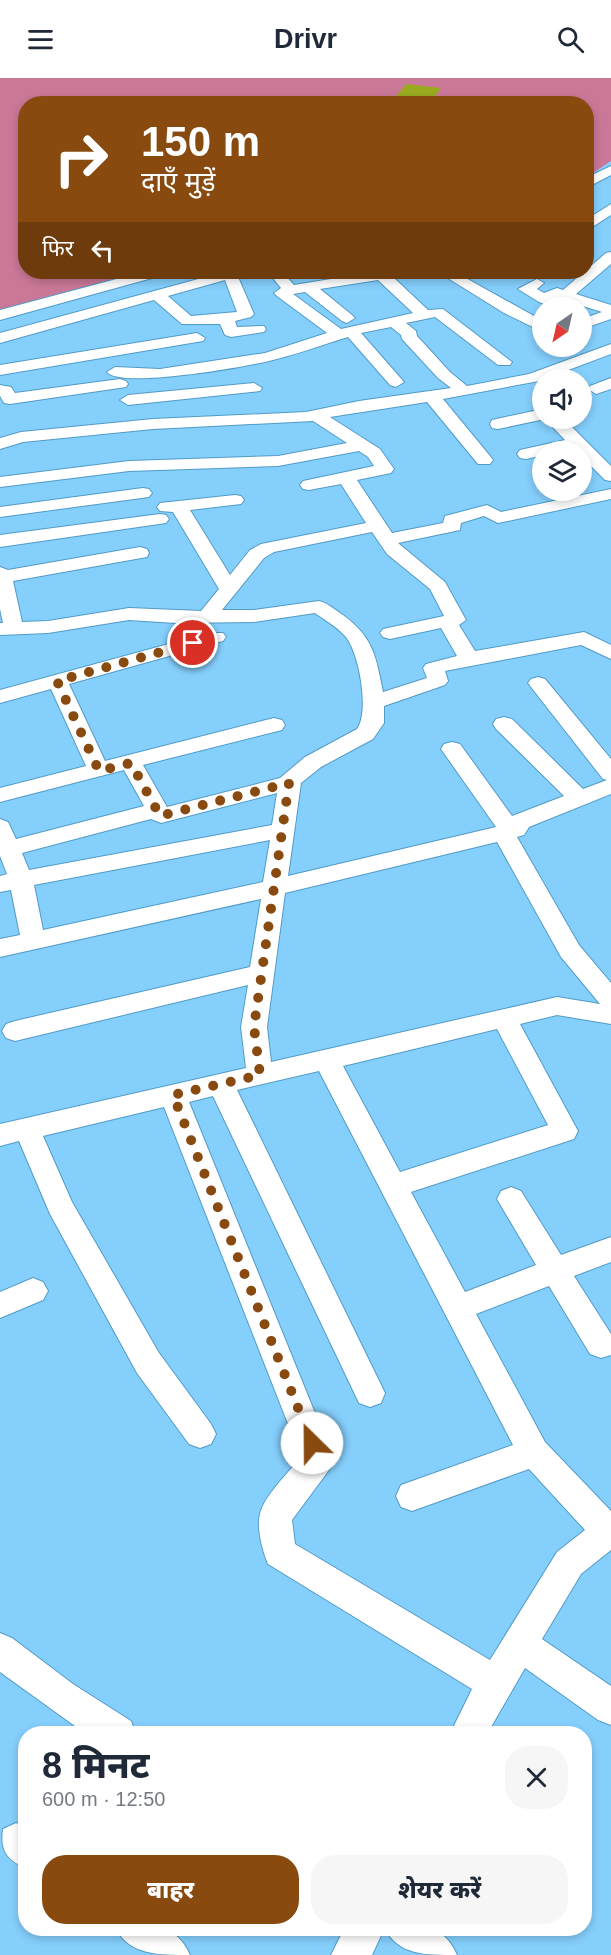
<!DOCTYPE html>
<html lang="hi">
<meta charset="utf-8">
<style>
body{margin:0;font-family:Arial,"Noto Sans Devanagari",sans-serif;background:#f6f6f7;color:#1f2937;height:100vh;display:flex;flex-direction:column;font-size:22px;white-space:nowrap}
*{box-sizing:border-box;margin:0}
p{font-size:20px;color:#747a83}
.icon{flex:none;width:33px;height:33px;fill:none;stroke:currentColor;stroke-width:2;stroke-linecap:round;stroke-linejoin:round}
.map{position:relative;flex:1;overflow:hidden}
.side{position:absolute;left:18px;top:1648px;width:574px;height:210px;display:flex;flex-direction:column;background:#fff;border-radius:24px;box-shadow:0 3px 9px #0003}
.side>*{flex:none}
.hud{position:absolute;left:18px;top:18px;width:576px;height:183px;border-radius:24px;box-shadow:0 3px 9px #0003;background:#894a10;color:#fff;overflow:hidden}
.needle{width:39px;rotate:214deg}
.buttons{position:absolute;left:532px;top:219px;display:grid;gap:12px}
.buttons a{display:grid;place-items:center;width:60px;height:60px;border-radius:50%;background:#fff;box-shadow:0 3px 9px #0003;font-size:30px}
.pin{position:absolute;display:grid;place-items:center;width:51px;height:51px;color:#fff;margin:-26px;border:3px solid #fff;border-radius:50%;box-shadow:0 2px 6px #0007}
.me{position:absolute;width:66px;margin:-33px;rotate:337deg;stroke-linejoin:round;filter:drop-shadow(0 0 4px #0008)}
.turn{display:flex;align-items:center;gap:21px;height:126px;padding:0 24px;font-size:27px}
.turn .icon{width:78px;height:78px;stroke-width:2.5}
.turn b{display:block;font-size:42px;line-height:51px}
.then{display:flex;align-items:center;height:57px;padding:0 24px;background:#0003;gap:12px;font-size:22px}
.round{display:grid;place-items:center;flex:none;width:63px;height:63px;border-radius:24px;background:#f6f6f7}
.head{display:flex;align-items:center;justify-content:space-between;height:102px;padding:0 24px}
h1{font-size:36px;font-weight:800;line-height:45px}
.cta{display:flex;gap:12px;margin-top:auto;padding:12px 24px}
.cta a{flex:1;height:69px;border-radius:24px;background:#894a10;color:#fff;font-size:24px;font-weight:800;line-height:69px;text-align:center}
.cta a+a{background:#f6f6f7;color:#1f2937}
header{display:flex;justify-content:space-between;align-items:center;height:78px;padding:0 24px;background:#fff;font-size:27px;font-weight:800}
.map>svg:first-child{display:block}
</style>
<header><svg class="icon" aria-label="menu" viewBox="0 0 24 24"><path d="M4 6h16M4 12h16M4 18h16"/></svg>Drivr<svg class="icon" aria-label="search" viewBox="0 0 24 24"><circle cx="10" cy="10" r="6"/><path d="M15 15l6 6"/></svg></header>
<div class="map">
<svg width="611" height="1877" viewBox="0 0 611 1877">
<rect width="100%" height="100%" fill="#85cffd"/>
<path fill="#ca7897" d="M 0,0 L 611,0 L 611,83 L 587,99 L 586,26 L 26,26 L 26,194 L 141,194 L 0,232 Z"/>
<path fill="#99aa1f" d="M 406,6 L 441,10 L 430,25 L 391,25 Z"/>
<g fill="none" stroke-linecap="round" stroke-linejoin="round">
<defs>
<path id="minor" d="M 611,88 L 611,97 L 586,110 L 586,100 Z
M 611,126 L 611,137 L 586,153 L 586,142 Z
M 611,174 L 611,186 L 576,216 L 611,227 L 611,241 L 582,251 L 582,241 L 602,234 L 557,220 L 544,226 L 539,224 L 518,211 L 537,201 L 544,205 L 537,211 L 544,215 L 557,210 L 563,212 L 606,175 Z
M 143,194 L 165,194 L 163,197 L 0,242 L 0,232 Z
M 224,194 L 246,194 L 238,199 L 254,236 L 251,239 L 235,243 L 237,249 L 264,248 L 266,251 L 264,254 L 231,259 L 225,257 L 220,246 L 182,246 L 154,222 L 0,265 L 0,255 ZM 225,202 L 237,234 L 191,238 L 168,218 Z
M 268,194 L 282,194 L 294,207 L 374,194 L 405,194 L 403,197 L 393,199 L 428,232 L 443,231 L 512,284 L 510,287 L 498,287 L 435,239 L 406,245 L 416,253 L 417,258 L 450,294 L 467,308 L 529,296 L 611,266 L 611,276 L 539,303 L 443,321 L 490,378 L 493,382 L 490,386 L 478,386 L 427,324 L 330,339 L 380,371 L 394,391 L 391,395 L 357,402 L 392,455 L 443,445 L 445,438 L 487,427 L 501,434 L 611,411 L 611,421 L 498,445 L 484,438 L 461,445 L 460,452 L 398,465 L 445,504 L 466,542 L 459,547 L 475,573 L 584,554 L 611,567 L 611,581 L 581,567 L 445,593 L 448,603 L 445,607 L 384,628 L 384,645 L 373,661 L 321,689 L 301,705 L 288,798 L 496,749 L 441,671 L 444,666 L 452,664 L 460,666 L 512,738 L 564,718 L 496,651 L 493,646 L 496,641 L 504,639 L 512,641 L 583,711 L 607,702 L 603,701 L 531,609 L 528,605 L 531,601 L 538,599 L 545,601 L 611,681 L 611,716 L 529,749 L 524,757 L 517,759 L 579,867 L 611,905 L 611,946 L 557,937 L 520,946 L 578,1053 L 574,1061 L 411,1114 L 465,1214 L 536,1187 L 497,1121 L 501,1113 L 511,1109 L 521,1113 L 561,1177 L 611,1159 L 611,1184 L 574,1198 L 611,1256 L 611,1277 L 601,1280 L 590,1276 L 549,1208 L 476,1236 L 545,1364 L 611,1433 L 611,1472 L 581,1496 L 542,1561 L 611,1608 L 611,1647 L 598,1642 L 525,1590 L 487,1656 L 450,1656 L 472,1611 L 268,1486 C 263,1474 256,1450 260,1436 C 264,1418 289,1394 301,1379 L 164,1029 L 43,1058 L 72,1124 L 159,1275 L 211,1346 L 216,1356 L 211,1366 L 200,1370 L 189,1366 L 137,1295 L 50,1136 L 19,1063 L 0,1068 L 0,1046 L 246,990 L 241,949 L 248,907 L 15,963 L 6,960 L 2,953 L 6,946 L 15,943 L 250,889 L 261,821 L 0,879 L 0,861 L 20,857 L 11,812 L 0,814 L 0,798 L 7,796 L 0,778 L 0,741 L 8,744 L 16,761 L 144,728 L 124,692 L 0,724 L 0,710 L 86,688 L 51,611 L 0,625 L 0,612 L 209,555 L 223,555 L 226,559 L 223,563 L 69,606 L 105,683 L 274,640 L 282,642 L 285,647 L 282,652 L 143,687 L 167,729 L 280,700 L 305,679 L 357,651 C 370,634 359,573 345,558 C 337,549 325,542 315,535 L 254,544 L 176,545 L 129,542 L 48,555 L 0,557 L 0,545 L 3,545 L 0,531 L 0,489 L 8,492 L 140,469 L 147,471 L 149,475 L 147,479 L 13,503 L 22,544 L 48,543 L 129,530 L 201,533 L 219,511 L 173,434 L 160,433 L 157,429 L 160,425 L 235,417 L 241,418 L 244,422 L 241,426 L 190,432 L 230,497 L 250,472 L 261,466 L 366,445 L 341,406 L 309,412 L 303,411 L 300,407 L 303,403 L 374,388 L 368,379 L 359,373 L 278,388 L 129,393 L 0,409 L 0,399 L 129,383 L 278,378 L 347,365 L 313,343 L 153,351 L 23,364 L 0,371 L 0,360 L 21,354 L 153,341 L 306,334 L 359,323 L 451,310 L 438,300 L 402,261 L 401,257 L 391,249 L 361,255 L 404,304 L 396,309 L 390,307 L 348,259 C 322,267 295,277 269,283 C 245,289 120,311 107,294 L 115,289 L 160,291 L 265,275 L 327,255 L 277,218 L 274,215 L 281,210 ZM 378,202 L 413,235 L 341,251 L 293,216 L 305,214 L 342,243 L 347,245 L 355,240 L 352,237 L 320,211 ZM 372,454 L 387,476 L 430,511 L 444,538 L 383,551 L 380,555 L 383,559 L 390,561 L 441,550 L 457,578 L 426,586 L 423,590 L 427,600 L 383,614 C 376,579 374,560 343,537 C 335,532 328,525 319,523 L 254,532 L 222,532 L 264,480 L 274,474 ZM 277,715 L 272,747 L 29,792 L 22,775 L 151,741 L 161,745 ZM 270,762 L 263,804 L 43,852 L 34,807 ZM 497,764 L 561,879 L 600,926 L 557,919 L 271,984 L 267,949 L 285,815 ZM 497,951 L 548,1047 L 400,1094 L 343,988 ZM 319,993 L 513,1367 L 401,1407 L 396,1418 L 401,1429 L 412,1433 L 529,1391 L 585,1452 L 557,1474 L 490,1582 L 295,1466 L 292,1442 L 329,1392 L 334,1382 L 189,1024 L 213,1018 L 359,1325 L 370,1329 L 381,1325 L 385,1315 L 237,1012 Z
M 438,194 L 455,194 L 543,243 L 543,254 L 504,235 Z
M 197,255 L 205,260 L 203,263 L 0,297 L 0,287 Z
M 611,300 L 611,311 L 596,316 L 588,311 L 590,308 Z
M 120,301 L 126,303 L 128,306 L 126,309 L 10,326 L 4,325 L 0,318 L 0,307 L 11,309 L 15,315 Z
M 254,305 L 262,310 L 260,313 L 128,327 L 120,322 L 128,317 Z
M 543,331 L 543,340 L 563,340 L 611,388 L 611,403 L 605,402 L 582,379 L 582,374 L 577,374 L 573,370 L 543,374 L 543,377 L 526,381 L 520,380 L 517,376 L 520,372 L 565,362 L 545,341 L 498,351 L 492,350 L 490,346 L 492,342 Z
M 143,410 L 149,411 L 152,415 L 149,419 L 0,439 L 0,429 Z
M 160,436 L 166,437 L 169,441 L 166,445 L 0,469 L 0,457 Z
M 33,1200 L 43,1204 L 48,1213 L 43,1222 L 0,1240 L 0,1214 Z
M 0,1555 L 12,1560 L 73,1606 L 131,1643 L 136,1656 L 86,1656 L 0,1594 Z
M 16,1745 L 26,1749 L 26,1790 C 7,1782 0,1773 3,1751 Z
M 116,1851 C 148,1851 175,1842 190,1877 C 158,1877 130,1877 116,1851 Z
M 344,1851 L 384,1851 L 372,1877 L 331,1877 Z
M 385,1851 C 417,1851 442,1842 457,1877 C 424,1877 399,1877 385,1851 Z"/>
</defs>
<use href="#minor" stroke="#519bc7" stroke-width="2"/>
<use href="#minor" fill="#fff" fill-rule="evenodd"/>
</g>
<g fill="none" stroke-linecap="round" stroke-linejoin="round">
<path stroke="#894a10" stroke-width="10" stroke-dasharray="0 18" d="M 193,565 L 57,603 L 99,693 L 131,685 L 160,738 L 289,705 L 254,949 L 260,997 L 173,1017 L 312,1365"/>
</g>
</svg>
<div class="buttons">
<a><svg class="needle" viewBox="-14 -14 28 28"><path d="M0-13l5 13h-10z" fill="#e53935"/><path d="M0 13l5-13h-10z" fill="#747a83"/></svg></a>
<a><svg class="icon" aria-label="sound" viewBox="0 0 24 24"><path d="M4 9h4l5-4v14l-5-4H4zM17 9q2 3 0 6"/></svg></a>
<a><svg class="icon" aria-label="layers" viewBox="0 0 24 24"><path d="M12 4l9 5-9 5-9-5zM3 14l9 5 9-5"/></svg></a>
</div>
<div class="pin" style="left:193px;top:565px;background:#d93025"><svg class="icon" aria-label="arrive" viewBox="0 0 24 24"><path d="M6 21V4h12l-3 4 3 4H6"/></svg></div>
<svg class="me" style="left:312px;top:1365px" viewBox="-20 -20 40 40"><circle r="19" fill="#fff"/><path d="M0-13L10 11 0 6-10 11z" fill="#894a10"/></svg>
<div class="hud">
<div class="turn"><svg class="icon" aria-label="right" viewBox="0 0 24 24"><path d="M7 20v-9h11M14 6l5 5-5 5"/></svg><div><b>150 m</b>दाएँ मुड़ें</div></div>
<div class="then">फिर<svg class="icon" aria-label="left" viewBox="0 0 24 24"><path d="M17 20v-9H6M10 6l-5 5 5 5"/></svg></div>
</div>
<section class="side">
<div class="head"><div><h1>8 मिनट</h1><p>600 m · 12:50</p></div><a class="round"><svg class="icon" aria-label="close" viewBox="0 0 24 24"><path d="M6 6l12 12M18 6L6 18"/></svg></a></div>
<div class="cta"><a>बाहर</a><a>शेयर करें</a></div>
</section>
</div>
